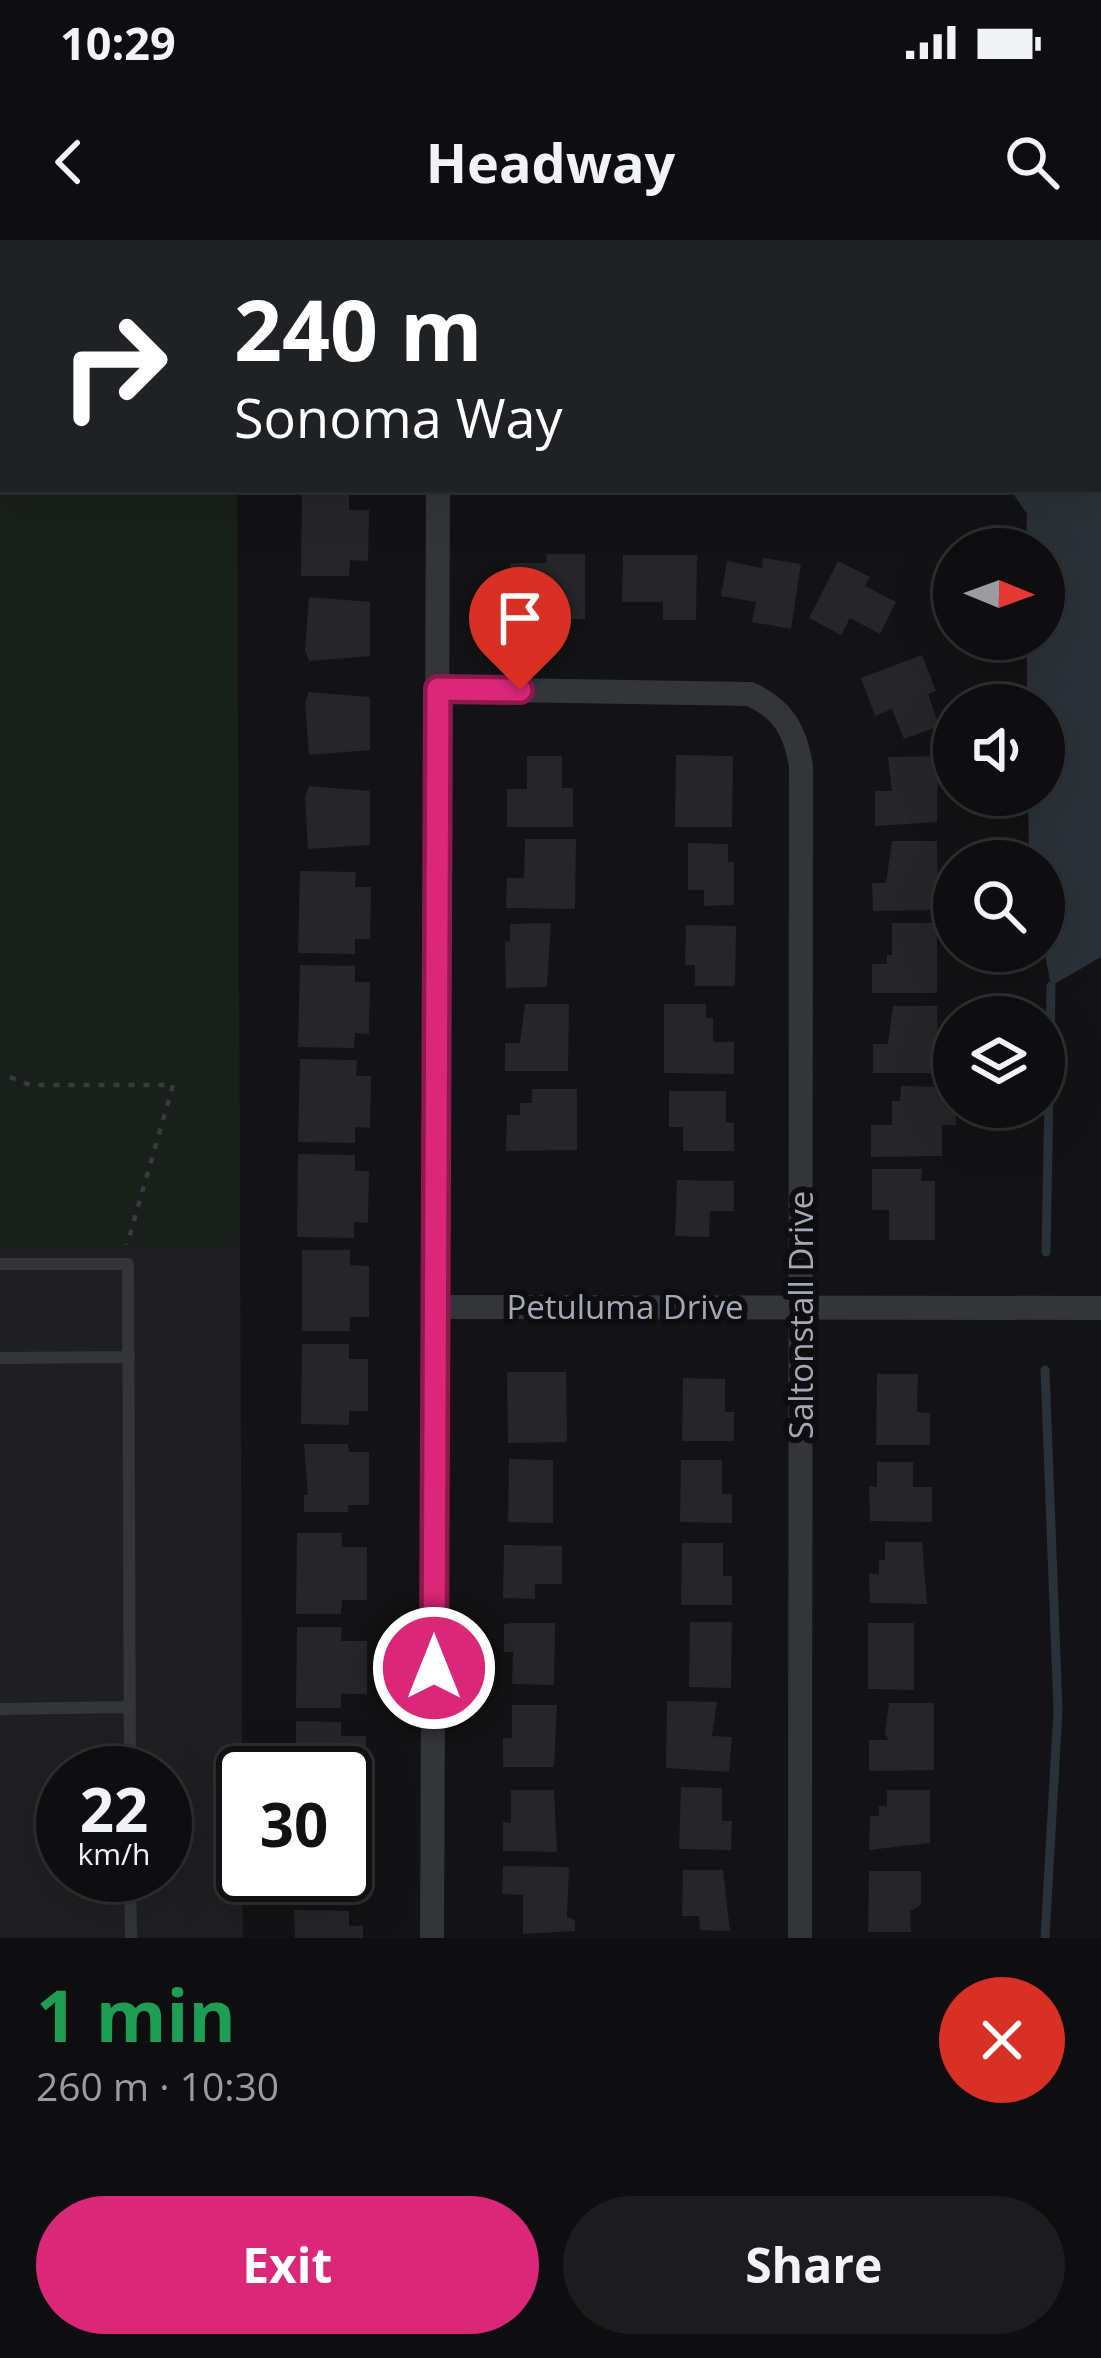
<!DOCTYPE html>
<meta charset="utf-8">
<style>
body{margin:0;font-family:"Open Sans",sans-serif;background:#1c1c1e;color:#f1f3f6;height:100vh;display:flex;flex-direction:column;font-size:45px;white-space:nowrap}
*{box-sizing:border-box;margin:0}
p{font-size:39px;color:#9b9c9f}
.icon{flex:none;width:66px;height:66px;fill:none;stroke:currentColor;stroke-width:2;stroke-linecap:round;stroke-linejoin:round}
.map{position:relative;height:1698px;overflow:hidden}
.details{display:flex;flex-direction:column;background:#0e0e10;flex:1}
.details>*{flex:none}
.top-card{position:absolute;left:0px;top:0px;width:1101px;height:252px;box-shadow:0 12px 48px #0002,0 0 0 3px #2e2e30;background:#202124;color:#fff;overflow:hidden}
.needle{width:78px;rotate:91deg}
.tools{position:absolute;left:933px;top:288px;display:grid;gap:24px}
.tools a{display:grid;place-items:center;width:132px;height:132px;border-radius:50%;background:#0e0e10;box-shadow:0 12px 48px #0002,0 0 0 3px #2e2e30;font-size:60px}
.speed{position:absolute;left:36px;top:1506px;display:flex;gap:24px;font-size:60px;font-weight:700;text-align:center}
.speed>*{display:grid;place-content:center;width:156px;height:156px;border-radius:50%;background:#0e0e10;box-shadow:0 12px 48px #0002,0 0 0 3px #2e2e30;line-height:1}
.speed small{font-size:30px;font-weight:400}
.speed .limit{border:6px solid #111;border-radius:18px;background:#fff;color:#111}
.pin{position:absolute;display:grid;place-items:center;width:102px;height:102px;color:#fff;margin:-123px -51px;border-radius:50% 50% 50% 0;rotate:-45deg;box-shadow:0 0 12px #0007}
.pin .icon{rotate:45deg}
.me{position:absolute;width:132px;margin:-66px;rotate:0deg;stroke-linejoin:round;filter:drop-shadow(0 0 9px #0008)}
.turn{display:flex;align-items:center;gap:42px;height:252px;padding:0 36px;font-size:54px}
.turn .icon{width:156px;height:156px;stroke-width:2.5}
.turn b{display:block;font-size:84px;line-height:102px}
.round{display:grid;place-items:center;flex:none;width:126px;height:126px;border-radius:63px;background:#1c1c1e}
.summary{display:flex;align-items:center;justify-content:space-between;height:204px;padding:0 36px}
h1{font-size:72px;font-weight:700;line-height:90px;color:#1e9e55}
.button{display:flex;gap:24px;margin-top:auto;padding:24px 36px}
.button a{flex:1;height:138px;border-radius:72px;background:#db2777;color:#fff;font-size:48px;font-weight:700;line-height:138px;text-align:center}
.button a+a{background:#1c1c1e;color:#f1f3f6}
.status{display:flex;justify-content:space-between;align-items:center;height:84px;padding:0 60px;background:#0e0e10;direction:ltr}
.status svg{height:33px;fill:currentColor}
header{display:flex;justify-content:space-between;align-items:center;height:156px;padding:0 36px;background:#0e0e10;font-size:54px;font-weight:700}
.map>svg:first-child{display:block}
</style>
<div class="status"><b>10:29</b><svg viewBox="0 0 49 12"><path d="M0 12V9h3v3zM5 12V6h3v6zM10 12V3h3v9zM15 12V0h3v12zM26 1h20v11H26zM47 4h2v5h-2z"/></svg></div>
<header><svg class="icon" aria-label="back" viewBox="0 0 24 24"><path d="M15 5l-7 7 7 7"/></svg>Headway<svg class="icon" aria-label="search" viewBox="0 0 24 24"><circle cx="10" cy="10" r="6"/><path d="M15 15l6 6"/></svg></header>
<div class="map">
<svg width="1101" height="1698" viewBox="0 0 1101 1698">
<rect width="100%" height="100%" fill="#131315"/>
<path fill="#1f1f22" fill-rule="evenodd" d="M 0,0 L 236,0 L 3,3 L 3,249 L 237,249 L 243,1698 L 0,1698 ZM 63,1533 L 165,1533 L 165,1635 L 63,1635 Z"/>
<path fill="#191f1b" d="M 0,0 L 236,0 L 3,3 L 3,249 L 237,249 L 240,1007 L 0,1009 Z"/>
<path fill="#2a3138" d="M 814,0 L 1101,0 L 1101,717 L 1051,746 L 1044,710 L 1044,621 L 1029,621 L 1028,555 L 1044,555 L 1044,465 L 1027,465 L 1027,399 L 1044,399 L 1044,309 L 1026,309 L 1027,274 L 1010,249 L 1098,249 L 1098,3 L 807,3 Z"/>
<g fill="none" stroke-linecap="round" stroke-linejoin="round">
<path stroke="#2a3138" stroke-width="9" d="M 1046,1012 L 1051,746
M 1045,1130 L 1058,1470 L 1045,1698"/>
</g>
<path fill="#262629" d="M 302,254 L 349,254 L 349,270 L 369,270 L 368,321 L 350,320 L 349,336 L 301,336 Z
M 547,314 L 585,314 L 585,379 L 546,379 L 546,359 L 510,359 L 510,323 L 546,323 Z
M 623,315 L 697,315 L 696,380 L 663,380 L 663,362 L 622,362 Z
M 763,318 L 801,324 L 791,389 L 752,382 L 756,362 L 721,356 L 727,321 L 762,328 Z
M 838,321 L 870,337 L 865,346 L 896,362 L 880,394 L 850,378 L 841,395 L 809,378 Z
M 309,357 L 370,362 L 370,416 L 309,421 L 305,410 Z
M 922,415 L 936,451 L 928,454 L 939,486 L 904,499 L 892,469 L 875,476 L 861,438 Z
M 309,452 L 370,457 L 370,510 L 309,515 L 305,463 Z
M 676,515 L 733,516 L 732,587 L 675,587 Z
M 527,516 L 562,516 L 562,548 L 573,548 L 573,587 L 507,587 L 507,549 L 527,549 Z
M 938,516 L 937,582 L 875,586 L 875,551 L 892,551 L 888,517 Z
M 309,546 L 370,551 L 370,605 L 308,609 L 305,557 Z
M 525,599 L 576,599 L 575,669 L 506,668 L 507,638 L 524,638 Z
M 892,601 L 937,601 L 938,670 L 873,671 L 872,643 L 886,643 Z
M 688,603 L 728,604 L 728,622 L 734,622 L 734,665 L 704,666 L 704,650 L 688,650 Z
M 300,631 L 356,632 L 355,647 L 371,647 L 370,699 L 355,699 L 355,714 L 298,713 Z
M 551,683 L 547,747 L 506,748 L 505,701 L 510,702 L 510,684 Z
M 892,683 L 937,683 L 937,753 L 872,753 L 872,724 L 887,724 L 887,715 L 892,715 Z
M 686,685 L 736,686 L 735,746 L 695,746 L 695,725 L 685,725 Z
M 300,725 L 355,726 L 355,742 L 370,742 L 369,794 L 355,793 L 354,808 L 298,807 Z
M 525,764 L 569,764 L 568,831 L 505,831 L 505,803 L 520,803 Z
M 664,764 L 706,764 L 706,778 L 713,778 L 713,802 L 734,802 L 734,834 L 664,833 Z
M 893,766 L 937,766 L 938,833 L 873,833 L 873,804 L 888,804 Z
M 300,819 L 357,820 L 356,836 L 371,836 L 370,888 L 355,887 L 355,903 L 298,902 Z
M 901,846 L 941,847 L 941,856 L 954,856 L 956,885 L 942,885 L 942,916 L 871,917 L 871,885 L 892,885 L 892,861 L 900,861 Z
M 532,849 L 577,849 L 577,910 L 506,911 L 507,875 L 520,875 L 520,863 L 532,863 Z
M 669,851 L 726,851 L 726,882 L 734,883 L 734,911 L 683,911 L 683,887 L 669,887 Z
M 298,914 L 355,915 L 355,931 L 369,931 L 368,983 L 354,982 L 354,998 L 297,997 Z
M 872,929 L 922,929 L 921,941 L 935,941 L 935,1000 L 889,1000 L 889,970 L 872,970 Z
M 677,940 L 734,941 L 734,971 L 710,971 L 709,997 L 675,996 Z
M 302,1010 L 350,1010 L 350,1025 L 369,1026 L 369,1077 L 350,1077 L 350,1091 L 302,1091 Z
M 302,1104 L 349,1104 L 349,1119 L 368,1119 L 368,1171 L 349,1171 L 349,1185 L 301,1184 Z
M 507,1132 L 566,1132 L 567,1202 L 508,1203 Z
M 877,1134 L 918,1134 L 917,1172 L 930,1173 L 930,1205 L 876,1205 Z
M 683,1138 L 725,1139 L 725,1172 L 734,1172 L 734,1201 L 682,1201 Z
M 304,1204 L 348,1204 L 349,1212 L 369,1212 L 369,1265 L 348,1265 L 348,1272 L 304,1272 L 304,1255 L 308,1255 Z
M 509,1219 L 553,1220 L 553,1283 L 508,1282 Z
M 681,1220 L 722,1220 L 722,1254 L 732,1254 L 732,1283 L 680,1282 Z
M 877,1222 L 913,1222 L 913,1247 L 932,1247 L 932,1282 L 870,1281 L 869,1246 L 877,1247 Z
M 297,1293 L 342,1293 L 342,1307 L 367,1307 L 367,1360 L 342,1360 L 341,1374 L 296,1374 Z
M 885,1302 L 922,1302 L 927,1364 L 870,1363 L 869,1334 L 879,1334 L 879,1320 L 885,1320 Z
M 682,1303 L 723,1303 L 723,1336 L 732,1336 L 732,1365 L 681,1365 Z
M 504,1305 L 562,1306 L 562,1344 L 535,1344 L 535,1359 L 503,1358 Z
M 690,1382 L 732,1382 L 731,1448 L 689,1447 Z
M 513,1383 L 555,1383 L 554,1445 L 512,1444 L 513,1412 L 504,1412 L 504,1384 Z
M 868,1383 L 914,1383 L 914,1450 L 868,1449 Z
M 297,1387 L 342,1387 L 341,1401 L 367,1401 L 367,1454 L 341,1454 L 341,1468 L 296,1468 Z
M 667,1461 L 717,1462 L 712,1496 L 732,1497 L 729,1532 L 666,1528 Z
M 889,1463 L 934,1463 L 934,1530 L 869,1531 L 869,1500 L 889,1500 L 885,1495 Z
M 512,1465 L 557,1465 L 554,1527 L 503,1527 L 503,1498 L 512,1498 Z
M 296,1481 L 341,1482 L 341,1496 L 366,1496 L 366,1549 L 345,1549 L 345,1533 L 296,1533 Z
M 681,1547 L 722,1548 L 722,1581 L 732,1581 L 731,1610 L 679,1609 Z
M 511,1550 L 554,1550 L 557,1612 L 503,1611 L 503,1582 L 511,1583 Z
M 887,1550 L 930,1550 L 930,1603 L 869,1610 L 870,1576 L 879,1576 L 879,1566 L 887,1566 Z
M 345,1576 L 350,1576 L 350,1591 L 364,1591 L 364,1642 L 349,1642 L 349,1657 L 296,1658 L 296,1635 L 345,1635 Z
M 503,1626 L 569,1627 L 567,1677 L 575,1680 L 575,1691 L 523,1694 L 523,1655 L 502,1654 Z
M 683,1630 L 723,1630 L 730,1691 L 700,1690 L 699,1676 L 682,1676 Z
M 869,1631 L 921,1631 L 921,1665 L 910,1671 L 911,1692 L 868,1692 Z
M 294,1670 L 349,1671 L 349,1686 L 363,1686 L 363,1698 L 295,1698 Z"/>
<g fill="none" stroke-linecap="round" stroke-linejoin="round">
<path stroke="#3a3b40" stroke-width="4.5" stroke-dasharray="6 9" stroke-linecap="butt" d="M 10,837 L 30,845 L 173,845 L 127,1005"/>
<path stroke="#343539" stroke-width="12" d="M 0,1024 L 128,1024 L 130,1533
M 0,1118 L 129,1117
M 0,1469 L 130,1467
M 130,1635 L 131,1698"/>
<path stroke="#343539" stroke-width="24" d="M 438,449 L 750,454 C 783,469 795,490 801,526 L 800,1698
M 436,1067 L 1101,1068
M 432,1698 L 438,249"/>
</g>
<g fill="none" stroke-linecap="round" stroke-linejoin="round">
<defs>
<path id="route" d="M 434,1428 L 438,449 L 520,450"/>
</defs>
<use href="#route" stroke="#8e194d" stroke-width="30"/>
<use href="#route" stroke="#db2777" stroke-width="21"/>
</g>
<g text-anchor="middle" stroke-width="12" stroke-linejoin="round" paint-order="stroke">
<g font-size="33" fill="#a5a9b5" stroke="#0e0e10">
<text x="625" y="1079">Petuluma Drive</text>
<text transform="translate(801 1075) rotate(-90)" y="12">Saltonstall Drive</text>
</g>
</g>
</svg>
<div class="tools">
<a><svg class="needle" viewBox="-14 -14 28 28"><path d="M0-13l5 13h-10z" fill="#e53935"/><path d="M0 13l5-13h-10z" fill="#9b9c9f"/></svg></a>
<a><svg class="icon" aria-label="sound" viewBox="0 0 24 24"><path d="M4 9h4l5-4v14l-5-4H4zM17 9q2 3 0 6"/></svg></a>
<a><svg class="icon" aria-label="search" viewBox="0 0 24 24"><circle cx="10" cy="10" r="6"/><path d="M15 15l6 6"/></svg></a>
<a><svg class="icon" aria-label="layers" viewBox="0 0 24 24"><path d="M12 4l9 5-9 5-9-5zM3 14l9 5 9-5"/></svg></a>
</div>
<div class="speed"><div>22<small>km/h</small></div><div class="limit">30</div></div>
<div class="pin" style="left:520px;top:450px;background:#d93025"><svg class="icon" aria-label="arrive" viewBox="0 0 24 24"><path d="M6 21V4h12l-3 4 3 4H6"/></svg></div>
<svg class="me" style="left:434px;top:1428px" viewBox="-20 -20 40 40"><circle r="17" fill="#db2777" stroke="#fff" stroke-width="3"/><path d="M0-11L8 9 0 5-8 9z" fill="#fff"/></svg>
<div class="top-card">
<div class="turn"><svg class="icon" aria-label="right" viewBox="0 0 24 24"><path d="M7 20v-9h11M14 6l5 5-5 5"/></svg><div><b>240 m</b>Sonoma Way</div></div>
</div>
</div>
<section class="details">
<div class="summary"><div><h1>1 min</h1><p>260 m · 10:30</p></div><a class="round" style="background:#d93025;color:#fff"><svg class="icon" aria-label="close" viewBox="0 0 24 24"><path d="M6 6l12 12M18 6L6 18"/></svg></a></div>
<div class="button"><a>Exit</a><a>Share</a></div>
</section>
